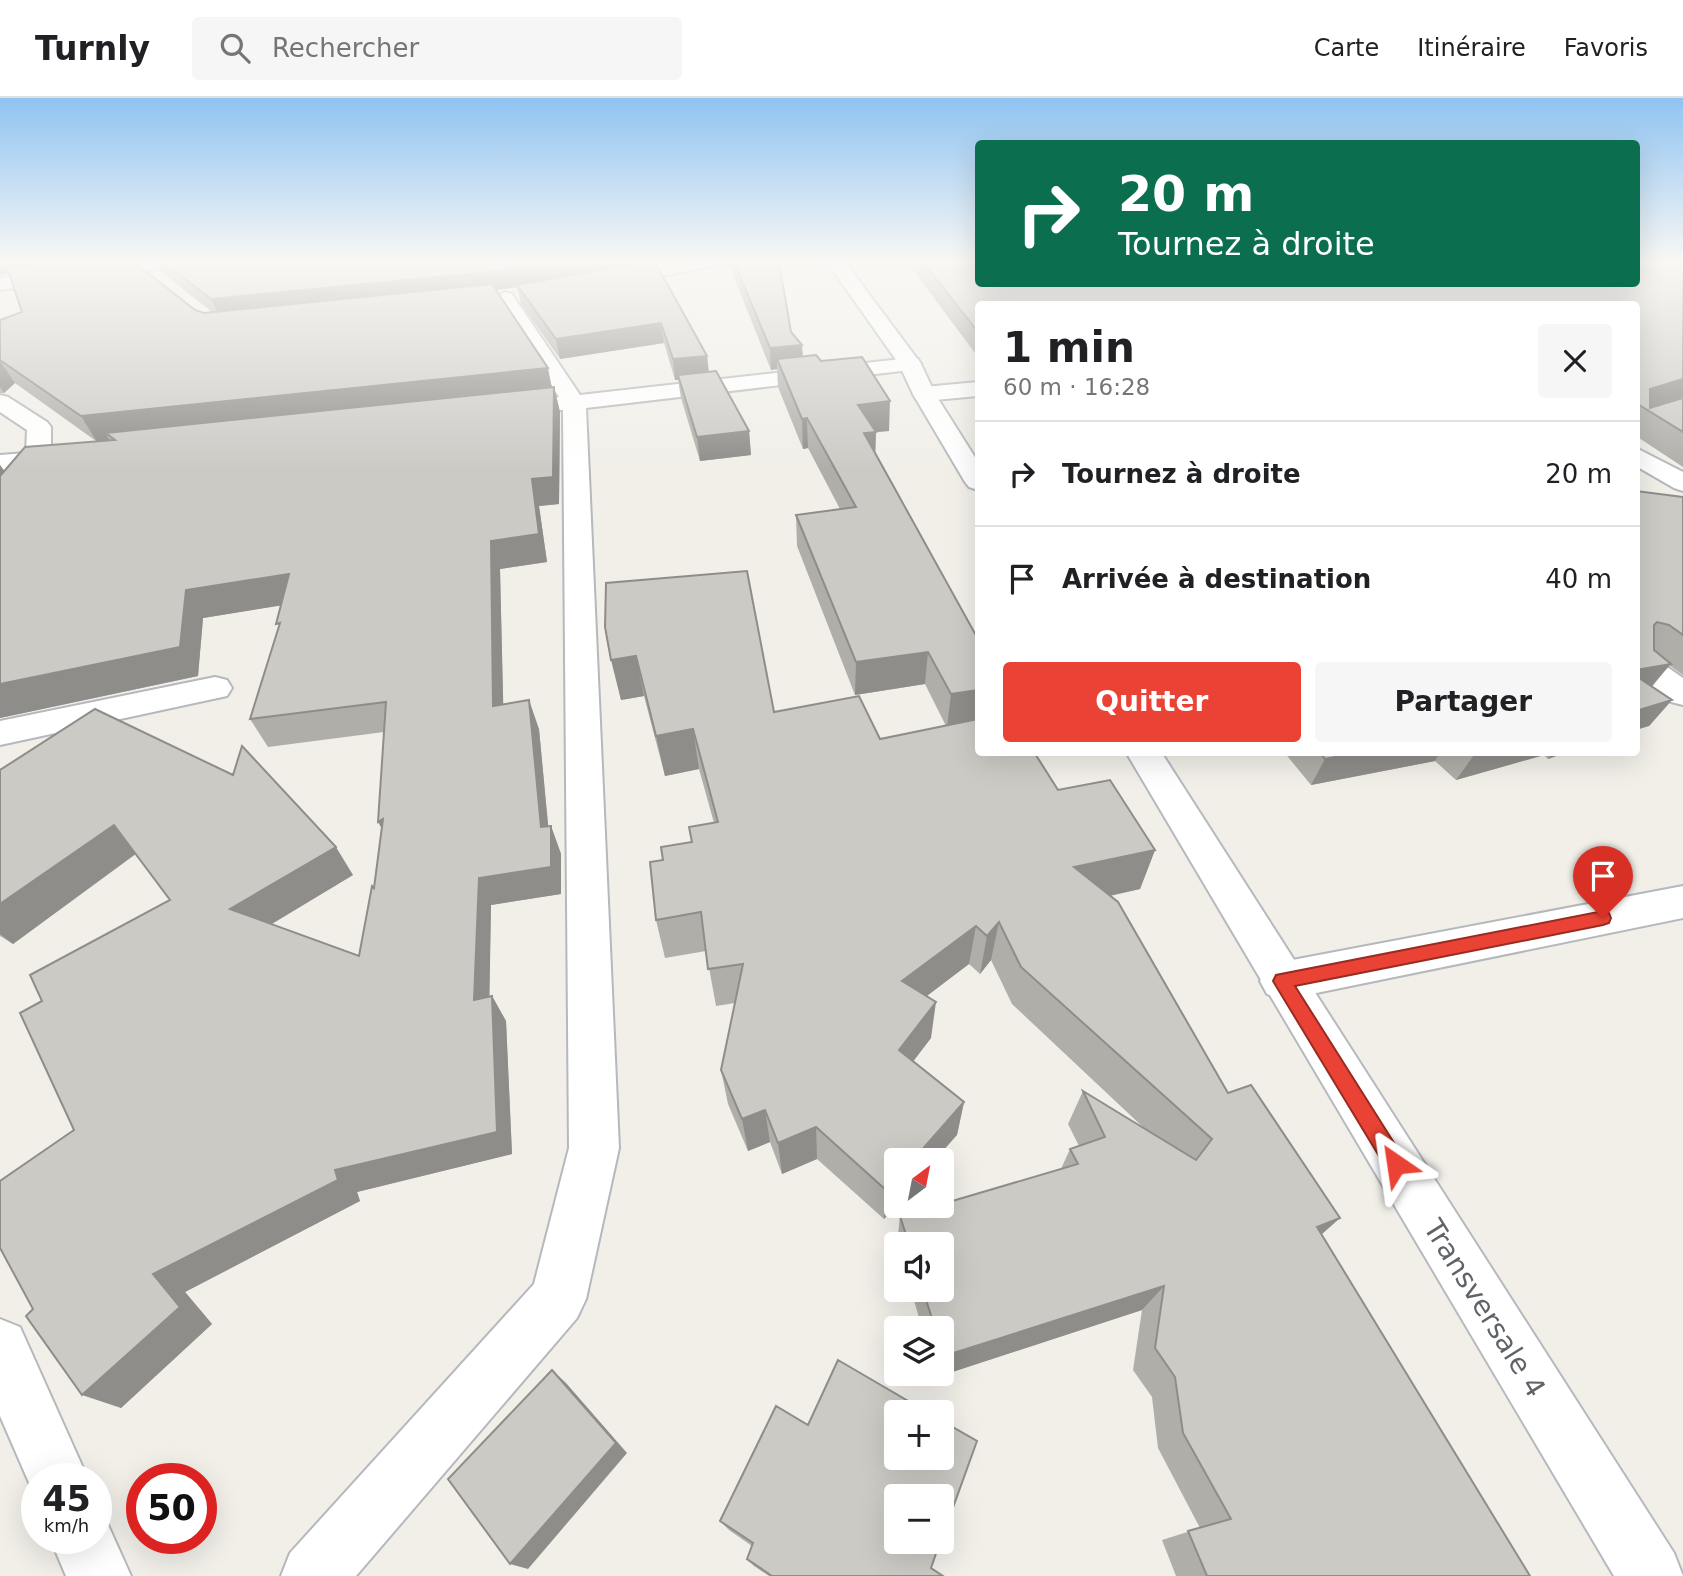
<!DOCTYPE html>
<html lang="fr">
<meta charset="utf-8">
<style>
body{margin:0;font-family:"DejaVu Sans",sans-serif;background:#f6f6f6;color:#202124;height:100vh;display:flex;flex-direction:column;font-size:26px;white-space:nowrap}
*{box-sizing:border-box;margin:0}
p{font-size:23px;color:#757577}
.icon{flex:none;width:38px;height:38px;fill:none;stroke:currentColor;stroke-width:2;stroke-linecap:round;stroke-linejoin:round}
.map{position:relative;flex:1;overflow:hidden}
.side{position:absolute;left:975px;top:203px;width:665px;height:455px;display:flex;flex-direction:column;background:#fff;border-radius:7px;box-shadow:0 7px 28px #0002}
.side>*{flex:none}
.guide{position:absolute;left:975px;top:42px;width:665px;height:147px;border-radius:7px;box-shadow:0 7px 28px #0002;background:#0b6e4f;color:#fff;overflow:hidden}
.needle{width:46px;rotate:32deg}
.tools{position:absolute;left:884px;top:1050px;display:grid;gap:14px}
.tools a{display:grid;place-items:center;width:70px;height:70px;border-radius:7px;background:#fff;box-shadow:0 7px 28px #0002;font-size:35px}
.speed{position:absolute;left:21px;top:1365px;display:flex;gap:14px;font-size:35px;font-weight:700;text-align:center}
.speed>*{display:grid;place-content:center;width:91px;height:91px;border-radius:50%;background:#fff;box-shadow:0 7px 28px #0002;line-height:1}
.speed small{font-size:18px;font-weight:400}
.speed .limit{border:10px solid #d22;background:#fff;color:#111}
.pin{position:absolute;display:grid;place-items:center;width:60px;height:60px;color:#fff;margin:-72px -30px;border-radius:50% 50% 50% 0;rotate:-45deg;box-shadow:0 0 7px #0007}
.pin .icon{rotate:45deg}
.me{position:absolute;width:77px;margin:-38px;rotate:328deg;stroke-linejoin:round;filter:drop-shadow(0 0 5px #0008)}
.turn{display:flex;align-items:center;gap:24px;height:147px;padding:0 28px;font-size:32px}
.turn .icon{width:91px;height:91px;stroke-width:2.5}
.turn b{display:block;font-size:49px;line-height:60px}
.round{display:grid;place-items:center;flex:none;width:74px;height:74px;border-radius:7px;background:#f6f6f6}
.overview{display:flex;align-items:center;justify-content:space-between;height:119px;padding:0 28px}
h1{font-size:42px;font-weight:700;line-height:52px}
.button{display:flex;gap:14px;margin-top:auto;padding:14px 28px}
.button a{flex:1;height:80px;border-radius:7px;background:#ea4335;color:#fff;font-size:28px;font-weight:700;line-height:80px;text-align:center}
.button a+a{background:#f6f6f6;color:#202124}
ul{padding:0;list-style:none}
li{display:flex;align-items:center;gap:21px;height:105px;padding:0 28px;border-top:2px solid #e0e0e0}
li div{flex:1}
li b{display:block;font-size:26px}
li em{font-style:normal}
header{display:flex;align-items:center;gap:42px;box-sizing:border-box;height:98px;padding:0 35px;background:#fff;border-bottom:2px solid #e0e0e0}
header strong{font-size:33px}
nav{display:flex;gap:38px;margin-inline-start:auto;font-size:24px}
.search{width:490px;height:63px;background:#f6f6f6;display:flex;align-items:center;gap:18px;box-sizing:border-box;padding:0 24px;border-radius:7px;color:#757577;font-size:26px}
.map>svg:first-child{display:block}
</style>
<header>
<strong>Turnly</strong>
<div class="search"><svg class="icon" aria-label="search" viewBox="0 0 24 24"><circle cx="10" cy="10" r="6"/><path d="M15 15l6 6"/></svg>Rechercher</div>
<nav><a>Carte</a><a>Itinéraire</a><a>Favoris</a></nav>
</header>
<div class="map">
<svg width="1683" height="1478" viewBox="0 0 1683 1478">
<rect width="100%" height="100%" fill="#f1efe8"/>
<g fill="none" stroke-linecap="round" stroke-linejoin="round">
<defs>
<path id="street" d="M 128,164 L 179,164 L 170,169 L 0,192 L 0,180 Z
M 678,164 L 717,164 L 708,169 L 610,188 L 601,182 L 610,176 Z
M 505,194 L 512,196 L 580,297 L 910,260 L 918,261 L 921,266 L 918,271 L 910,272 L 586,310 L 619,1050 L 586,1201 L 577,1220 L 356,1478 L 281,1478 L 290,1455 L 534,1186 L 569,1050 L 563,312 L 541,312 L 537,307 L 541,302 L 559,299 L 495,200 Z
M 978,284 L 978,298 L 924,303 L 916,301 L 913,296 L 916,291 L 924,289 Z
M 0,297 L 8,299 L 47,324 L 51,329 L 51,352 L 73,353 L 76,358 L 73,363 L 46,367 L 9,414 L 0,416 L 0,391 L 17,371 L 0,373 L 0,357 L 26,355 L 27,332 L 0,314 Z
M 1636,350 L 1683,374 L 1683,393 L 1674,390 L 1636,368 Z
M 1636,552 L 1647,555 L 1683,580 L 1683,607 L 1671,604 L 1636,578 Z
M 215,579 L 227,582 L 232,590 L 227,598 L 0,647 L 0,623 Z
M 1683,788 L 1683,820 L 1282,902 L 1267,896 L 1260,883 L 1267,870 L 1282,864 Z
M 0,1221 L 20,1229 L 88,1381 L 37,1381 L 37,1403 L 0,1318 Z
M 96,1414 L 104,1418 L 131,1478 L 66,1478 L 50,1440 L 96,1440 Z"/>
<path id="secondary" d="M 827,164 L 845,164 L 921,266 L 935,296 L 978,364 L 978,392 L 969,389 L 965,384 L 913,296 L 899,266 Z
M 1126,654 L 1161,654 L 1674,1455 L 1683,1478 L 1614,1478 Z"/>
</defs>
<use href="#street" stroke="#b5b8bc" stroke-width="4"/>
<use href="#secondary" stroke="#b6babf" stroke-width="4"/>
<use href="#street" fill="#fff" fill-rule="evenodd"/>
<use href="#secondary" fill="#fff" fill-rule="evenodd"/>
</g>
<path fill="#afaea9" d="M 0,164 L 204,215 L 212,214 L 160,173 L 156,164 L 655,164 L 707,258 L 709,274 L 749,333 L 751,357 L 700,363 L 681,300 L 678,282 L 675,282 L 664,245 L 560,261 L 521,206 L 517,189 L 496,192 L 552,289 L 554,289 L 560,314 L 559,406 L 539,408 L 547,464 L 500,471 L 503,607 L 539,631 L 548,728 L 551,728 L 561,756 L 561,796 L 491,807 L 489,898 L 492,898 L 506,923 L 512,1056 L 357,1094 L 360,1103 L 185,1194 L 212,1226 L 121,1310 L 33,1211 L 74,1032 L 42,903 L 170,802 L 136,756 L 13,846 L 0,838 L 0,672 L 353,777 L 271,826 L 359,858 L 374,790 L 382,731 L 384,634 L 268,649 L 250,621 L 279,530 L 281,507 L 203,520 L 198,578 L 0,620 L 0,367 L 4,373 L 96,343 L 15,285 L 4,295 L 0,295 L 0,222 L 22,214 L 9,176 L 0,177 Z
M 728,164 L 779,164 L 791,234 L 802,247 L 803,258 L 821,263 L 889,333 L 876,334 L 875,355 L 978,654 L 1058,692 L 1155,752 L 1140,791 L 1110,798 L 1228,995 L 1340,1120 L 1321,1137 L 1530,1478 L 1176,1478 L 1162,1442 L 1200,1430 L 1158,1350 L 1152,1299 L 1133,1272 L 1142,1212 L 937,1279 L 936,1276 L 942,1276 L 942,1230 L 922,1230 L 911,1192 L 942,1192 L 942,1146 L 897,1146 L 900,1118 L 1061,1071 L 1070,1051 L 1079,1048 L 1068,1026 L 1083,993 L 1145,1031 L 1012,906 L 991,862 L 980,876 L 969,866 L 926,898 L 931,940 L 913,963 L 964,1004 L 957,1037 L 896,1062 L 896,1107 L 884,1121 L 817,1061 L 782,1076 L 770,1044 L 748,1053 L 728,1006 L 721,972 L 735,905 L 716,908 L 706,853 L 665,860 L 656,822 L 663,762 L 692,744 L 714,725 L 699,671 L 665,678 L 644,598 L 621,602 L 605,529 L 774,614 L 880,641 L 946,628 L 925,586 L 855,597 L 797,448 L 796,417 L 840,411 L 808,350 L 803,351 L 778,289 L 777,271 L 771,272 Z
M 907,164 L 978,164 L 1184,187 L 1194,187 L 1194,186 L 1636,186 L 1683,299 L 1650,310 L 1683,300 L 1683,369 L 1636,338 L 1636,206 L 978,206 L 978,259 Z
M 1636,393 L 1683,399 L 1683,577 L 1669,567 L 1652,589 L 1672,602 L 1649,628 Z
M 1284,654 L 1567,654 L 1548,661 L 1544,657 L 1456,682 L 1435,663 L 1311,687 Z
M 720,1423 L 931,1470 L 943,1478 L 769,1478 L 754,1468 L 747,1461 L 752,1448 L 729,1432 Z"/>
<path fill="#8f8d8a" d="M 0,164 L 106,164 L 0,177 Z
M 554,164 L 649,164 L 517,187 L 517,189 L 505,191 L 220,220 L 211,201 Z
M 1404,186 L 1500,186 L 1399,198 Z
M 661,225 L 664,245 L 560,261 L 556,241 Z
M 802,247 L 803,269 L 777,261 L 777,271 L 771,272 L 770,250 Z
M 707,258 L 709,279 L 678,277 L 678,282 L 675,282 L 673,261 Z
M 0,263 L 15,285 L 4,295 L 0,289 Z
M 548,270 L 553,295 L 106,335 L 110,343 L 97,344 L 81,318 Z
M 1683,281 L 1683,299 L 1645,311 L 1650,291 Z
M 554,289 L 560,314 L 559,406 L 539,408 L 547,464 L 500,471 L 504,637 L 493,608 L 491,443 L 532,381 Z
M 890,303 L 889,333 L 876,334 L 875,364 L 864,336 L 858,307 Z
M 807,320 L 808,350 L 803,351 L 802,321 Z
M 749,333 L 751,357 L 700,363 L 697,339 Z
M 0,367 L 8,378 L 0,388 Z
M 289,476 L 303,504 L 203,520 L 198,578 L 0,620 L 0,586 L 186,492 Z
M 928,554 L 925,586 L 855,597 L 856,564 Z
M 636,558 L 644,598 L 621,602 L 611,562 Z
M 1671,566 L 1649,591 L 1636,594 L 1636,572 Z
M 978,592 L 978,623 L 947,629 L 951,596 Z
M 529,602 L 539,631 L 551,757 L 541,729 Z
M 1672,602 L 1649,628 L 1636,632 L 1636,613 Z
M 693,631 L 699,671 L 665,678 L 656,638 Z
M 1360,654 L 1440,654 L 1435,663 L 1311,687 L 1325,661 Z
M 1481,654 L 1545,654 L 1544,657 L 1456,682 L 1474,657 Z
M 1553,654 L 1567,654 L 1548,661 Z
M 383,721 L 394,752 L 378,724 Z
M 114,727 L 138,754 L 13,846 L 0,836 L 0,806 Z
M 551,728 L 561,756 L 561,796 L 491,807 L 489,927 L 474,902 L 479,780 Z
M 336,749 L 353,777 L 252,838 L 230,811 Z
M 1155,752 L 1140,791 L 1063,808 L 1074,769 Z
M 999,824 L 991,862 L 980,876 L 987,838 Z
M 976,828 L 969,866 L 898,920 L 902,883 Z
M 492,898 L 506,923 L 512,1056 L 357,1094 L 360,1103 L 185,1194 L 212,1226 L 121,1310 L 82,1297 L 153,1176 L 335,1072 Z
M 936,904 L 931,940 L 896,986 L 899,952 Z
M 964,1004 L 957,1037 L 935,1062 L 913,1062 Z
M 765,1012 L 770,1044 L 748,1053 L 742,1021 Z
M 816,1029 L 817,1061 L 782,1076 L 778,1045 Z
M 896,1081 L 896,1107 L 884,1121 L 886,1092 Z
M 1340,1120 L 1308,1148 L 1317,1129 Z
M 1164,1188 L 1142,1212 L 937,1279 L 938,1276 L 942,1276 L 942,1266 L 944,1258 Z
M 552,1272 L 566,1285 L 627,1355 L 528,1471 L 510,1466 Z"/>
<path fill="#cccac5" stroke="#8f8d8a" stroke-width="2" d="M 48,164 L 134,164 L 195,212 L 204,215 L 492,186 L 548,270 L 81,318 L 0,262 L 0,222 L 22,214 L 7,169 Z
M 163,164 L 554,164 L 500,173 L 211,201 Z
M 645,164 L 655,164 L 707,258 L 673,261 L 661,225 L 556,241 L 517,187 Z
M 734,164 L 779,164 L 791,234 L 802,247 L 770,250 Z
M 923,164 L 978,164 L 978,186 L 1183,186 L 1184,187 L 1206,187 L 1205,186 L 1386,186 L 1389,188 L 1452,188 L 1471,186 L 1636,186 L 1636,164 L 1683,164 L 1683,281 L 1650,291 L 1650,310 L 1683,300 L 1683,334 L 1636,305 L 1636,206 L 978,206 L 978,234 Z
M 816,257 L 821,263 L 862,259 L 890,303 L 858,307 L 876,334 L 864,335 L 978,541 L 978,592 L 951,596 L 928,554 L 856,564 L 796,417 L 856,409 L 807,320 L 802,321 L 777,261 Z
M 716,273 L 749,333 L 697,339 L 678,277 Z
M 554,289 L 553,379 L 532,381 L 539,436 L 491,443 L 493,608 L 529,602 L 541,729 L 551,728 L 551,769 L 479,780 L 474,902 L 492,898 L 497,1034 L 335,1072 L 338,1082 L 153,1176 L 180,1209 L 82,1297 L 26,1218 L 33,1211 L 0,1150 L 0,1083 L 74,1032 L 20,915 L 42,903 L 30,877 L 170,802 L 114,727 L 0,806 L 0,672 L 95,611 L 233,677 L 242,648 L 336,749 L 230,811 L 359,858 L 372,788 L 374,790 L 383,721 L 378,724 L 386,604 L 250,621 L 280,525 L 276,526 L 289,476 L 186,492 L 180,549 L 0,586 L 0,378 L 25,349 L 115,342 L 106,335 Z
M 1636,393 L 1683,399 L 1683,537 L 1669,527 L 1657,524 L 1654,527 L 1654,552 L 1671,566 L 1636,572 Z
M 747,473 L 774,614 L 859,598 L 880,641 L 978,621 L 978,654 L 1034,654 L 1058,692 L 1110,682 L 1155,752 L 1074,769 L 1118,804 L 1228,995 L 1251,987 L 1340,1120 L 1317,1129 L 1530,1478 L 1207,1478 L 1188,1433 L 1231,1421 L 1183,1335 L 1175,1279 L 1155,1250 L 1164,1188 L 944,1258 L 942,1250 L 942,1230 L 935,1230 L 923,1192 L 942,1192 L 942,1146 L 909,1146 L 900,1118 L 936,1108 L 942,1108 L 942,1106 L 1078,1066 L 1070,1051 L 1105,1039 L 1083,993 L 1196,1062 L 1212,1041 L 1021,869 L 999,824 L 987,838 L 976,828 L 902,883 L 936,904 L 899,952 L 964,1004 L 913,1062 L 896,1062 L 896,1081 L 886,1092 L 816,1029 L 778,1045 L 765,1012 L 742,1021 L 721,972 L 743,866 L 708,871 L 701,814 L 656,822 L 650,764 L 663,762 L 661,749 L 692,744 L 689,729 L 718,724 L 693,631 L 656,638 L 636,558 L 611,562 L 605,529 L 606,485 Z
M 1636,578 L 1672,602 L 1636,613 Z
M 1319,654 L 1360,654 L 1325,661 Z
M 838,1262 L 927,1314 L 896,1314 L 896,1360 L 942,1360 L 942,1323 L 977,1343 L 942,1440 L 942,1398 L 896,1398 L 896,1444 L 940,1444 L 931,1470 L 943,1478 L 772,1478 L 747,1461 L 753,1445 L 720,1423 L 776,1308 L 808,1327 Z
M 552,1272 L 616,1345 L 510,1466 L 448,1381 Z"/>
<linearGradient id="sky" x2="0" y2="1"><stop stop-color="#8fc3f1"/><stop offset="0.44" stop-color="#f9f8f5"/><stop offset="1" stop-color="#f9f8f5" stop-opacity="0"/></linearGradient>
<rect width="1683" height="371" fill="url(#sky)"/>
<path fill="#ea4335" stroke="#982c22" stroke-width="2" d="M 1603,813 L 1609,815 L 1611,820 L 1609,825 L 1603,827 L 1295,888 L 1403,1059 L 1406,1066 L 1403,1073 L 1396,1076 L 1388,1073 L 1276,888 L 1273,883 L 1276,877 Z"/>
<g text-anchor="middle" stroke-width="6" stroke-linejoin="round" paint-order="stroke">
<g font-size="28" fill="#5f6368" stroke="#fff">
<text transform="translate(1485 1210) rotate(58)" y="10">Transversale 4</text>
</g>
</g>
</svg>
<div class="tools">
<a><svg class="needle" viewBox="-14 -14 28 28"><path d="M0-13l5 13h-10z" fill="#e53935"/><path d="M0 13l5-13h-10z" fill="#757577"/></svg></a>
<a><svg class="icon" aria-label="sound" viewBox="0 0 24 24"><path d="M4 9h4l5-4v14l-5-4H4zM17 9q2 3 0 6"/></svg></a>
<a><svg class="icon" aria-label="layers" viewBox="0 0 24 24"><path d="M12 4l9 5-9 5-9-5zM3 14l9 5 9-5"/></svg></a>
<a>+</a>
<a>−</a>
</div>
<div class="speed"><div>45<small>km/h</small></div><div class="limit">50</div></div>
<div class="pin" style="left:1603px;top:820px;background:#d93025"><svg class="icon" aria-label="arrive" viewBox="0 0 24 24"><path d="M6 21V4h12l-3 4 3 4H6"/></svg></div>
<svg class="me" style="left:1396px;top:1066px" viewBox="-20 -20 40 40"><path d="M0-17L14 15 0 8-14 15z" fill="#ea4335" stroke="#fff" stroke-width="4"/></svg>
<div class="guide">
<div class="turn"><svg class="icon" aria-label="right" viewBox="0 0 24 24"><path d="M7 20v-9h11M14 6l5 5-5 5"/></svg><div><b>20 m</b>Tournez à droite</div></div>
</div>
<section class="side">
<div class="overview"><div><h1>1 min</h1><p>60 m · 16:28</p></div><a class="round"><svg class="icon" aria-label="close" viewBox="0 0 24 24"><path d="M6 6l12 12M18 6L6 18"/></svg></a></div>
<ul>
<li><svg class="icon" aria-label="right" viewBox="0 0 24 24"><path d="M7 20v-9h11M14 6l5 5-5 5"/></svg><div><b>Tournez à droite</b></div><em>20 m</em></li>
<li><svg class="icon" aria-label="arrive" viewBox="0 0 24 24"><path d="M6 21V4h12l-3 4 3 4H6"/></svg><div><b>Arrivée à destination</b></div><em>40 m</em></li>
</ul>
<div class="button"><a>Quitter</a><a>Partager</a></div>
</section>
</div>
